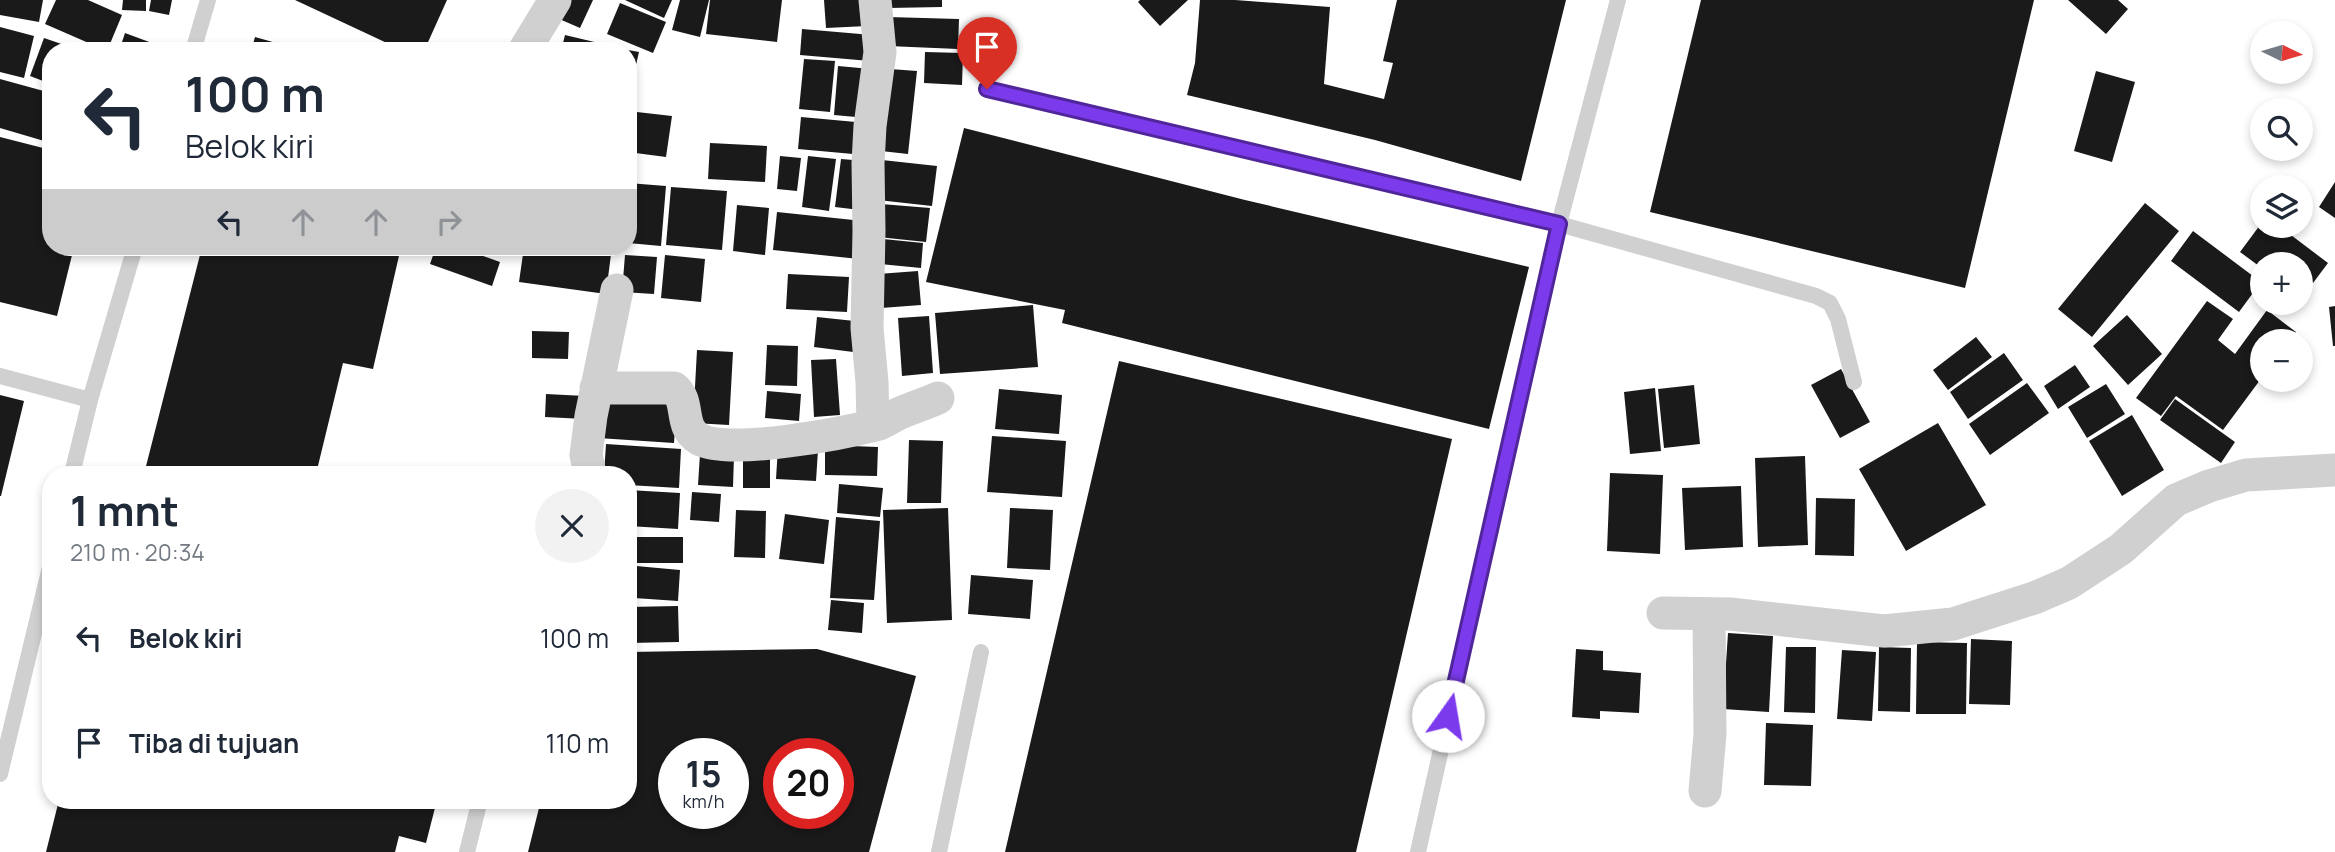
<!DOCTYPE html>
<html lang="id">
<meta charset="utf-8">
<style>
body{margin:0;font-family:Manrope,sans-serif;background:#f2f2f3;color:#1f2937;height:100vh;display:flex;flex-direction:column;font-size:26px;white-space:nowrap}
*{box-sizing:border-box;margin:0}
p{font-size:23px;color:#747a83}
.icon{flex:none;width:38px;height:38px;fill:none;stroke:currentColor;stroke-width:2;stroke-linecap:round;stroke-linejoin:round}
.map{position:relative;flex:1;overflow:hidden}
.sheet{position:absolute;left:42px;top:466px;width:595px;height:343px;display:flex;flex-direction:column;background:#fff;border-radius:28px;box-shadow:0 4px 10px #0003}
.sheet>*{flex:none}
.banner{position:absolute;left:42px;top:42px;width:595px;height:214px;border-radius:28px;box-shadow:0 4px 10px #0003;background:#fff;color:#1f2937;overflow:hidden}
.needle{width:46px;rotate:95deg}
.buttons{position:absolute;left:2250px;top:21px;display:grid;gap:14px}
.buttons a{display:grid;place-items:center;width:63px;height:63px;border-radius:50%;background:#fff;box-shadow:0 4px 10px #0003;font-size:35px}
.speed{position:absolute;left:658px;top:738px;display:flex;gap:14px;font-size:35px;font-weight:700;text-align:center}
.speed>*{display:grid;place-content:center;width:91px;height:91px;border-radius:50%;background:#fff;box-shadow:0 4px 10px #0003;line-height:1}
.speed small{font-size:18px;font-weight:400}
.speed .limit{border:10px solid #d22;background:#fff;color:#111}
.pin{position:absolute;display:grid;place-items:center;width:60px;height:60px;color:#fff;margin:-72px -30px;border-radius:50% 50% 50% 0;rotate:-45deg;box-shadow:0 0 7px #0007}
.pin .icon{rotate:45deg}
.me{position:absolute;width:77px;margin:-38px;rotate:13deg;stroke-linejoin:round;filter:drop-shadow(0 0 5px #0008)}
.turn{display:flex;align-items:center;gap:24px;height:147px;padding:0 28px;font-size:32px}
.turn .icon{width:91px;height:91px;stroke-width:2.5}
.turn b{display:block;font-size:49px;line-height:60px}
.lanes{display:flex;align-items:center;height:66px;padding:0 28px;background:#0003;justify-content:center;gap:35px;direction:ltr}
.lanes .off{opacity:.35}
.round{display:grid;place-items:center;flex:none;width:74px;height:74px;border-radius:37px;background:#f2f2f3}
.headline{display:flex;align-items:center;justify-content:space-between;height:119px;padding:0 28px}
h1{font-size:42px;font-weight:700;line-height:52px}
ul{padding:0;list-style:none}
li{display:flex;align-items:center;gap:21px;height:105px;padding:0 28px}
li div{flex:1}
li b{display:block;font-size:26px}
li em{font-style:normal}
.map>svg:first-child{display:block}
</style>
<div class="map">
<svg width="2335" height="852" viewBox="0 0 2335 852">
<rect width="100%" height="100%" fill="#fff"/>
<path fill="#1a1a1a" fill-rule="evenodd" d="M 0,0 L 43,0 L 39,22 L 0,15 Z
M 56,0 L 88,0 L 122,15 L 107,51 L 45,24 Z
M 123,0 L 146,0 L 146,11 L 122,10 Z
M 151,0 L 172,0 L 169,15 L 149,11 Z
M 295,0 L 447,0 L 424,51 L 404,51 Z
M 565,0 L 593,0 L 580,28 L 557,18 Z
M 625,0 L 672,0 L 664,18 Z
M 680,0 L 709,0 L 700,37 L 672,30 Z
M 710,0 L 782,0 L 777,42 L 706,34 Z
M 824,0 L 866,0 L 867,26 L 826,28 Z
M 887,0 L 942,0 L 942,7 L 888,8 Z
M 1140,0 L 1188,0 L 1160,26 L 1138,2 Z
M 1200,0 L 1235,0 L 1330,7 L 1324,84 L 1384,99 L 1393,63 L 1383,61 L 1397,0 L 1566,0 L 1521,181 L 1375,140 L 1187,95 L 1195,63 Z
M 1701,0 L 2034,0 L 1965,288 L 1650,212 Z
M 2068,0 L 2118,0 L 2128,9 L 2106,34 Z
M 620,3 L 666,22 L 653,53 L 607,34 Z
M 888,17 L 959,19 L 958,49 L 888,46 Z
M 0,27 L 34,36 L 24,78 L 0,72 Z
M 802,29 L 872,35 L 870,61 L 800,55 Z
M 125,33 L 152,43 L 150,51 L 119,51 Z
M 565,35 L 628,50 L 628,51 L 561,51 Z
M 255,37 L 301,50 L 301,51 L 251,51 Z
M 44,38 L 79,50 L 51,51 L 51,84 L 30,76 Z
M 628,50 L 639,52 L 629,95 L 628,94 Z
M 925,52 L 963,53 L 962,85 L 924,83 Z
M 804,59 L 835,61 L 830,112 L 799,109 Z
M 838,66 L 871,69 L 867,118 L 834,115 Z
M 890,69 L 917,71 L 908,154 L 881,151 Z
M 2096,71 L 2135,82 L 2112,162 L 2074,151 Z
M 0,79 L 51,93 L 51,143 L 0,128 Z
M 628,111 L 672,116 L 666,157 L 628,152 Z
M 801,117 L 867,123 L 864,155 L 798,149 Z
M 964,128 L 1245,200 L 1529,267 L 1489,429 L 1062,323 L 1065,310 L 926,282 Z
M 0,137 L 51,150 L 51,247 L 74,247 L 57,316 L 0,302 Z
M 710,143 L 767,146 L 765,182 L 708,179 Z
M 780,156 L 801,158 L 797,191 L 777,189 Z
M 808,156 L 836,159 L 829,211 L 802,207 Z
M 841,159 L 866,161 L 860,210 L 835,207 Z
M 882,160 L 937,166 L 932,206 L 878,200 Z
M 2335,182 L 2335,218 L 2319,207 Z
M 628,183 L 666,186 L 661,246 L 628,243 Z
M 671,187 L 727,191 L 722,250 L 666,245 Z
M 2145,203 L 2179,231 L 2092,337 L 2058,309 Z
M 881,204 L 930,208 L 926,242 L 878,237 Z
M 737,205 L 769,208 L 765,255 L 733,251 Z
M 777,212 L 863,221 L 859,259 L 773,250 Z
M 2263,221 L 2263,226 L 2279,226 L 2328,263 L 2301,299 L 2301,264 L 2263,264 L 2263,269 L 2240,252 Z
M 2193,231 L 2261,282 L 2239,312 L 2171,261 Z
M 883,239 L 923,243 L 921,268 L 880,264 Z
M 202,247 L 401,247 L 373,369 L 343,363 L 316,474 L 144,474 Z
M 436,247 L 458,247 L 500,262 L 492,286 L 430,264 Z
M 524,247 L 558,247 L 611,254 L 606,294 L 519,282 Z
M 625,255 L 657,257 L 654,294 L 622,292 Z
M 665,255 L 705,259 L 701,302 L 661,298 Z
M 918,271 L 921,305 L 881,308 L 878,274 Z
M 788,274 L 849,277 L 847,312 L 786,309 Z
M 2207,301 L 2233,319 L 2218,340 L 2235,354 L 2267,310 L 2296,332 L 2289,341 L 2263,341 L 2263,376 L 2223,430 L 2176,396 L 2161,416 L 2136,398 Z
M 1033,305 L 1038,367 L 940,374 L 935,313 Z
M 2335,306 L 2335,346 L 2333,346 L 2329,307 Z
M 2127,315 L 2162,354 L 2128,385 L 2093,346 Z
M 929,316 L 933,373 L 902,376 L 898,318 Z
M 817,317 L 864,322 L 861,353 L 814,347 Z
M 532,331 L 569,332 L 568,359 L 532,358 Z
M 1976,337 L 1992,357 L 1948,390 L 1933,370 Z
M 767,345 L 798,346 L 797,386 L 765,385 Z
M 697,350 L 733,352 L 729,425 L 693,423 Z
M 2004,353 L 2023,380 L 1968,419 L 1950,392 Z
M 836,359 L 840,415 L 814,417 L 811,360 Z
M 1119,361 L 1452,439 L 1356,852 L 1005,852 Z
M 2075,365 L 2090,387 L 2058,409 L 2044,386 Z
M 1841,369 L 1870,422 L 1840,438 L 1811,385 Z
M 2027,383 L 2049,413 L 1990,455 L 1969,424 Z
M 2106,384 L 2125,414 L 2087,438 L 2068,407 Z
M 1694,385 L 1700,444 L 1664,448 L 1658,389 Z
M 1655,388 L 1661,451 L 1630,454 L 1624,392 Z
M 999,389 L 1062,395 L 1059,434 L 995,429 Z
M 767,391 L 801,394 L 799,421 L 765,418 Z
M 546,394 L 585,396 L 584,419 L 545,417 Z
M 0,395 L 24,401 L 1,496 L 0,496 Z
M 601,397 L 677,402 L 674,443 L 598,438 Z
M 2175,399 L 2235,442 L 2221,463 L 2160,420 Z
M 2132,415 L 2164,470 L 2122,496 L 2089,441 Z
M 1938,423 L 1986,505 L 1906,551 L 1859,469 Z
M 992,436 L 1066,441 L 1062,497 L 987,492 Z
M 909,440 L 943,441 L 941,503 L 907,503 Z
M 606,444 L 681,449 L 679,488 L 628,485 L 628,474 L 604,474 Z
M 825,445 L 878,447 L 877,476 L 825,475 Z
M 778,447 L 818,450 L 816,481 L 776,479 Z
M 700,454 L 734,456 L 733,487 L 698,485 Z
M 743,455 L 770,455 L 770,488 L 743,488 Z
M 1805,456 L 1808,545 L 1758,547 L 1755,458 Z
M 1610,473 L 1663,475 L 1660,554 L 1607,551 Z
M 839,484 L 883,488 L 880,517 L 837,513 Z
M 1741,486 L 1743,547 L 1685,550 L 1682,488 Z
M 628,490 L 680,493 L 678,529 L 628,526 Z
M 692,492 L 721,494 L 719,522 L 690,520 Z
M 1816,498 L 1855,499 L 1854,556 L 1815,555 Z
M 948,508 L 952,620 L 887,623 L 883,510 Z
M 1010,508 L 1053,510 L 1050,570 L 1007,568 Z
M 736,510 L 766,511 L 765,558 L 734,557 Z
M 785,514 L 829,520 L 824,564 L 779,559 Z
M 836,517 L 880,521 L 874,600 L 830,598 Z
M 628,537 L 683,537 L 683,563 L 628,563 Z
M 636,566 L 680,570 L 678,601 L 634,598 Z
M 971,575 L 1033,580 L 1030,619 L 968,614 Z
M 831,600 L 864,603 L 862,633 L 828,630 Z
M 678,606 L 679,642 L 628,643 L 628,607 Z
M 1728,633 L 1773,636 L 1769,712 L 1723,709 Z
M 1971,639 L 2012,641 L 2010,705 L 1969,704 Z
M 1917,642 L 1967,643 L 1966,714 L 1916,714 Z
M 1786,647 L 1816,647 L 1815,713 L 1784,712 Z
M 1879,647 L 1911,648 L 1910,712 L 1878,711 Z
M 817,649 L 916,676 L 869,852 L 528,852 L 541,800 L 628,800 L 628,652 ZM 674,754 L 733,754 L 733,814 L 674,814 ZM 779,754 L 838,754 L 838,814 L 779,814 Z
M 1576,649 L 1603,651 L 1603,670 L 1641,673 L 1639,713 L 1600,711 L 1600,719 L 1572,717 Z
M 1842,650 L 1876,652 L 1872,721 L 1837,719 Z
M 1766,723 L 1813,725 L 1811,786 L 1764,785 Z
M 59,800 L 437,800 L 426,843 L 399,836 L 395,852 L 46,852 Z"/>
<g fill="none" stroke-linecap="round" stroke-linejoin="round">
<path stroke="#d0d0d0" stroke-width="16" d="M 193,51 L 208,0
M 987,89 L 1559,224 L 1816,296 L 1830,303 L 1838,319 L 1854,382
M 0,376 L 90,400
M 72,474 L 90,400 L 135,247
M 0,774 L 51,563
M 467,852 L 480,800
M 939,852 L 981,652
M 1418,852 L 1559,224 L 1618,0"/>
<path stroke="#d0d0d0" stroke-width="33" d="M 524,51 L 555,0
M 596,388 L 674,388 C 691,402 678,426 699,439 C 728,456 845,433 879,424 C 885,422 892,417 898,414 C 911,408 925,404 938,398
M 873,424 L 872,382 L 867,328 L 869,231 L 868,163 L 870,126 L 880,52 L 875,0
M 590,474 L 586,455 L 591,416 L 617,290
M 1663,613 L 1730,614 L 1884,631 L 1953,624 L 2034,598 L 2069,583 L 2121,549 L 2176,500 L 2209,486 L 2246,475 L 2335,470
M 1705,791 L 1710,734 L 1709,614"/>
</g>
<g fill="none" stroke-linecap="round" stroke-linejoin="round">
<defs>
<path id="route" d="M 987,89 L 1559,224 L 1448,716"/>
</defs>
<use href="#route" stroke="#51269a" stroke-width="18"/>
<use href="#route" stroke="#7c3aed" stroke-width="12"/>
</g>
</svg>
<div class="buttons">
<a><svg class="needle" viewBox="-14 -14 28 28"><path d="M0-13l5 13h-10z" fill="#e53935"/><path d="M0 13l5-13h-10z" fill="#747a83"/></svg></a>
<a><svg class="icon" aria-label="search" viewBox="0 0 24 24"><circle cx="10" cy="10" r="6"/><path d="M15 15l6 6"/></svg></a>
<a><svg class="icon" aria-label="layers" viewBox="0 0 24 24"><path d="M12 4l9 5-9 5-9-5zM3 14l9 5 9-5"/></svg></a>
<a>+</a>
<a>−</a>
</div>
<div class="speed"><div>15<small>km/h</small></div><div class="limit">20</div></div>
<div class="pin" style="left:987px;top:89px;background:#d93025"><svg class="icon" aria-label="arrive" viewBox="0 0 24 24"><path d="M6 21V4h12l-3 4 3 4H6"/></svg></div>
<svg class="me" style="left:1448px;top:716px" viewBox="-20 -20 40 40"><circle r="19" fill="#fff"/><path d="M0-13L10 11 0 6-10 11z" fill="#7c3aed"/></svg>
<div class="banner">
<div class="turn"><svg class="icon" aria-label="left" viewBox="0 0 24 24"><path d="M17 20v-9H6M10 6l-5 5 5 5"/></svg><div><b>100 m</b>Belok kiri</div></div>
<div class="lanes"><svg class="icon" aria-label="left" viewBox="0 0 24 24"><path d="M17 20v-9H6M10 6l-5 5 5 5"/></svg><svg class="icon off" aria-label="ahead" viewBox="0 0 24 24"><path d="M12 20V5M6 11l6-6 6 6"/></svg><svg class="icon off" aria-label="ahead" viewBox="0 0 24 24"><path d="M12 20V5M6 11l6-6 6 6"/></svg><svg class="icon off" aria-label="right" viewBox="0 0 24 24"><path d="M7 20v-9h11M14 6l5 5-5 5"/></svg></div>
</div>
<section class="sheet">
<div class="headline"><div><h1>1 mnt</h1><p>210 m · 20:34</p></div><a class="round"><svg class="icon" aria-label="close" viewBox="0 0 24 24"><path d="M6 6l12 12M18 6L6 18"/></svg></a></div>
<ul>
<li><svg class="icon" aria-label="left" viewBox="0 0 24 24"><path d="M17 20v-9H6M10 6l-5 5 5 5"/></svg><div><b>Belok kiri</b></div><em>100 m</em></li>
<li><svg class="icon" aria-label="arrive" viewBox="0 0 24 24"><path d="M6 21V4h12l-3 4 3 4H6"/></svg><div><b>Tiba di tujuan</b></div><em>110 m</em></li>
</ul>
</section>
</div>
